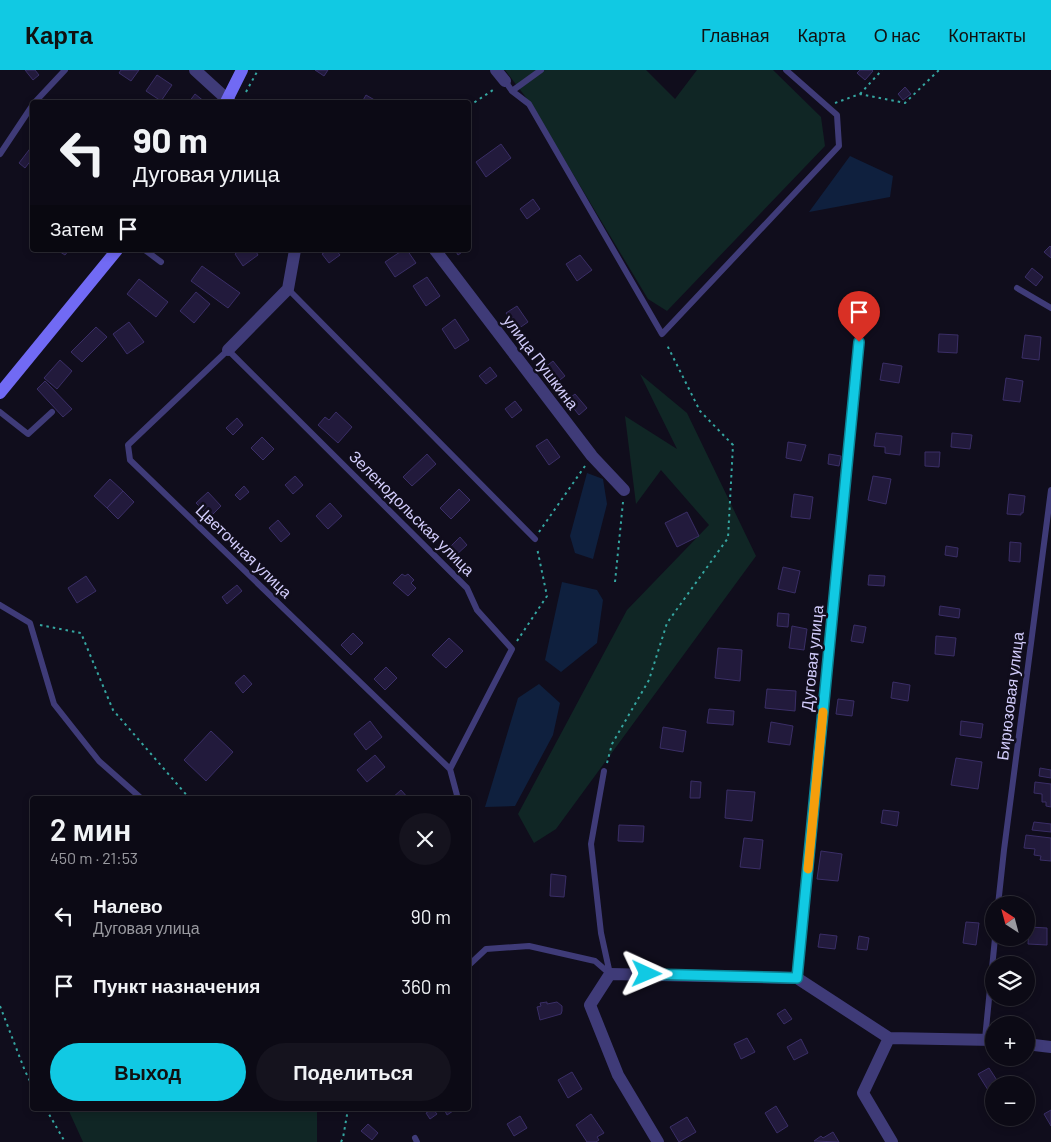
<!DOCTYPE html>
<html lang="ru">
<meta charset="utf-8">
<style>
body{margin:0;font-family:Barlow,sans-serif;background:#15131e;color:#f1f3f6;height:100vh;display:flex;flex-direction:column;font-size:19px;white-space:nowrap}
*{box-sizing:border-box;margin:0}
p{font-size:16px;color:#9a9aa0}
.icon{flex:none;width:28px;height:28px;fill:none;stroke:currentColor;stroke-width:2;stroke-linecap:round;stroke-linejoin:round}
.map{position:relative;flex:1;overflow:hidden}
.side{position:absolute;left:30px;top:726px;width:441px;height:315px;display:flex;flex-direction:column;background:#0c0a15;border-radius:5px;box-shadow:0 2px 8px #0003,0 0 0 1px #2c2b34}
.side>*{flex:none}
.hud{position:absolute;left:30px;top:30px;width:441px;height:152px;border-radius:5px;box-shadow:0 2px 8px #0003,0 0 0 1px #2c2b34;background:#0c0a15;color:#f1f3f6;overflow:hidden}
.needle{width:32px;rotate:324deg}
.fabs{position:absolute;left:985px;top:826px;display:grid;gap:10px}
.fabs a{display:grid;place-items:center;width:50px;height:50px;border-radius:50%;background:#0c0a15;box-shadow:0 2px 8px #0003,0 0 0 1px #2c2b34;font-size:25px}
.pin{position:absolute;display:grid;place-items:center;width:42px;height:42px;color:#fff;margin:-51px -21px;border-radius:50% 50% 50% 0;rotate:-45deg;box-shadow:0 0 5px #0007}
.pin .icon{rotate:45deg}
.me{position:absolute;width:55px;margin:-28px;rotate:91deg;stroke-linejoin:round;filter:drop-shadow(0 0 4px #0008)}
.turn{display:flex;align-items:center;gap:18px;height:105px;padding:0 20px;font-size:22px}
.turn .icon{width:65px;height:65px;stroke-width:2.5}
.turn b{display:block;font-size:35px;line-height:42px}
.then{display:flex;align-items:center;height:48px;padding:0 20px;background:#0003;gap:10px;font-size:19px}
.round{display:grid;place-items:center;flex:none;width:52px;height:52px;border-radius:26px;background:#15131e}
.overview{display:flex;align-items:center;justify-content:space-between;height:85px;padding:0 20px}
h1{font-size:30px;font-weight:600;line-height:38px}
.primary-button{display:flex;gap:10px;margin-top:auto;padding:10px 20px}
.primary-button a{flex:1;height:58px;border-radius:30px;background:#11c9e3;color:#111;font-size:20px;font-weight:600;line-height:58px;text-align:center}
.primary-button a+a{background:#15131e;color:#f1f3f6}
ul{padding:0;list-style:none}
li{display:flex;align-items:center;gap:15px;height:70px;padding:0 20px}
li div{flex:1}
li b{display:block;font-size:19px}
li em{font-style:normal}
header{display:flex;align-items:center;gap:30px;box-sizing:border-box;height:70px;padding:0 25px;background:#11c9e3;color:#111}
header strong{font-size:24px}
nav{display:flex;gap:28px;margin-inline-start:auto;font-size:18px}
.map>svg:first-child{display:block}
</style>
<header>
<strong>Карта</strong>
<nav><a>Главная</a><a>Карта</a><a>О нас</a><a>Контакты</a></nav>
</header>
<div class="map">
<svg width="1051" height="1072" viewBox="0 0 1051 1072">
<rect width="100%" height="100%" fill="#100d1c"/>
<path fill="#102625" d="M 505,0 L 646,0 L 675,29 L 697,0 L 773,0 L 821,47 L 825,76 L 667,241 L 648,229 L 531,34 Z
M 640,304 L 687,343 L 756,486 L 556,759 L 534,773 L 518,744 L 627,540 L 709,455 L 661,400 L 636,434 L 625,346 L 677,379 Z
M 68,1039 L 317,1039 L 317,1072 L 83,1072 Z"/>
<path fill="#0f203e" d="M 850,86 L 893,106 L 890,127 L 809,142 Z
M 587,403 L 603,409 L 607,434 L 593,489 L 575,483 L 570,466 Z
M 562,512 L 597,520 L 603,530 L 597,573 L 561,602 L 545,590 Z
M 539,614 L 560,633 L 553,665 L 515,736 L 485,737 L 518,628 Z"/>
<path fill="#221a3c" stroke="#3a2e66" d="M 25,0 L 35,0 L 39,5 L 33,10 Z
M 121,0 L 139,0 L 131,11 L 119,3 Z
M 315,0 L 328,0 L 324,6 Z
M 860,0 L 872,0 L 873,1 L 865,10 L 857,3 Z
M 157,5 L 172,15 L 161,31 L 146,21 Z
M 905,17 L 911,24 L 903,30 L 898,24 Z
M 195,24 L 205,32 L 189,32 Z
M 366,25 L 378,32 L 362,32 Z
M 501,74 L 511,88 L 486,107 L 476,92 Z
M 32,76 L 32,89 L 25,98 L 19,93 Z
M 533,129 L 540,139 L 527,149 L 520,139 Z
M 1050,176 L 1051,177 L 1051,188 L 1044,182 Z
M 57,180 L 69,180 L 65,185 Z
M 240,180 L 255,180 L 258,185 L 243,196 L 235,184 Z
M 328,180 L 336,180 L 340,185 L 329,193 L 322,184 Z
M 403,180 L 407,180 L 416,193 L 395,207 L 385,192 Z
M 455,180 L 465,180 L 458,185 Z
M 580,185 L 592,200 L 577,211 L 566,194 Z
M 202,196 L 240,223 L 228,238 L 191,211 Z
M 1032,198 L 1043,207 L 1036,216 L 1025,207 Z
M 427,207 L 440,226 L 426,236 L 413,216 Z
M 139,209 L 168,232 L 156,247 L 127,224 Z
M 196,222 L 210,234 L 194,253 L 180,241 Z
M 517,236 L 528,252 L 518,259 L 506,243 Z
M 455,249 L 469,270 L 455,279 L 442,259 Z
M 129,252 L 144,272 L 127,284 L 113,264 Z
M 96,257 L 107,267 L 82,292 L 71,282 Z
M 939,264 L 958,265 L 957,283 L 938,282 Z
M 1025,265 L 1041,267 L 1039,290 L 1022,288 Z
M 60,290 L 72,301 L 57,319 L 44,308 Z
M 553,291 L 565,306 L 556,313 L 544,298 Z
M 883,293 L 902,296 L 899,313 L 880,310 Z
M 490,297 L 497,306 L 486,314 L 479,306 Z
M 1006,308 L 1023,311 L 1020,332 L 1003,330 Z
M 45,311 L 72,339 L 63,347 L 37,319 Z
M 575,324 L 587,338 L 579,345 L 567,330 Z
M 515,331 L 522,340 L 512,348 L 505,339 Z
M 336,342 L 352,357 L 338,373 L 318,355 L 325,347 L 329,350 Z
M 237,348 L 243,355 L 233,365 L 226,358 Z
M 876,363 L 902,366 L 900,385 L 885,383 L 885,377 L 874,376 Z
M 952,363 L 972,365 L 970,379 L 951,377 Z
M 262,367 L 274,379 L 263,390 L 251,378 Z
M 547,369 L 560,387 L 549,395 L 536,376 Z
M 788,372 L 806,375 L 801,391 L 786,388 Z
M 925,382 L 940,382 L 939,397 L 925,396 Z
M 427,384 L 436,394 L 412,416 L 403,407 Z
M 829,384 L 841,386 L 839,396 L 828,394 Z
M 295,406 L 303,415 L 293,424 L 285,415 Z
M 873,406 L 891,409 L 886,434 L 868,430 Z
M 110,409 L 123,421 L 107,438 L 94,426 Z
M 244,416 L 249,422 L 240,430 L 235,425 Z
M 459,419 L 470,430 L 451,449 L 440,438 Z
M 123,421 L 134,432 L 118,449 L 107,438 Z
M 208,422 L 221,436 L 210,447 L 196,433 Z
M 794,424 L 813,427 L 810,449 L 791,447 Z
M 1009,424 L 1025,426 L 1023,443 L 1021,443 L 1021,445 L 1007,444 Z
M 330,433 L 342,446 L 328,459 L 316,446 Z
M 687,442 L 699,466 L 677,477 L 665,453 Z
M 278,450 L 290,464 L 281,472 L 269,458 Z
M 460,467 L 467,475 L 454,487 L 447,480 Z
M 1010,472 L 1021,473 L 1020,492 L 1009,491 Z
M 946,476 L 958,478 L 957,487 L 945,485 Z
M 783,497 L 800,501 L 795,523 L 778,519 Z
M 402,504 L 405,506 L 408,504 L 414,510 L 411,513 L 416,518 L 408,526 L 393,513 Z
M 869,505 L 885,506 L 884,516 L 868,515 Z
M 86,506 L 96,521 L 77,533 L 68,518 Z
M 237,515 L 242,521 L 227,534 L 222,527 Z
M 940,536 L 960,539 L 959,548 L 939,545 Z
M 778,543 L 789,544 L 788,557 L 777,556 Z
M 854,555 L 866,557 L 863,573 L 851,571 Z
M 792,556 L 807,559 L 804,580 L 789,578 Z
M 353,563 L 363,573 L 351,585 L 341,575 Z
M 936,566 L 956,568 L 954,586 L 935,584 Z
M 449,568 L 463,581 L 446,598 L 432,585 Z
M 718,578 L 742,580 L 740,611 L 715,608 Z
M 386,597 L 397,608 L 385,620 L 374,609 Z
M 244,605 L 252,614 L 243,623 L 235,613 Z
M 893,612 L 910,615 L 908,631 L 891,628 Z
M 767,619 L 796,621 L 795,641 L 765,638 Z
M 838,629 L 854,631 L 852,646 L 836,644 Z
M 709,639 L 734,641 L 733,655 L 707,653 Z
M 370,651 L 382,667 L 366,680 L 354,664 Z
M 961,651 L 983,654 L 981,668 L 960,665 Z
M 771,652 L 793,656 L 790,675 L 768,672 Z
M 663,657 L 686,661 L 683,682 L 660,678 Z
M 211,661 L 233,682 L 206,711 L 184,690 Z
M 375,685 L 385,697 L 367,712 L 357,700 Z
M 956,688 L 982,692 L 978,719 L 951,715 Z
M 1040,698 L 1051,700 L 1051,708 L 1039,706 Z
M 691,711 L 701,712 L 700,728 L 690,728 Z
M 1035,712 L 1051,714 L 1051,737 L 1046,736 L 1046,732 L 1042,732 L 1042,724 L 1034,723 Z
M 401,720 L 409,729 L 391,729 Z
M 727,720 L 755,722 L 752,751 L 725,748 Z
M 883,740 L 899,742 L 897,756 L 881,753 Z
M 1034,752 L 1051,754 L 1051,762 L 1032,760 Z
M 619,755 L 644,756 L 643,772 L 618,771 Z
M 1026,765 L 1051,768 L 1051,791 L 1040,790 L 1041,786 L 1034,785 L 1035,779 L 1024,778 Z
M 744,768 L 763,770 L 760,799 L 740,797 Z
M 821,781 L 842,784 L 838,811 L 817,809 Z
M 551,804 L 566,806 L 564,827 L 550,826 Z
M 966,852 L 979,853 L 976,875 L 963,873 Z
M 1029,857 L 1047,858 L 1047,875 L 1028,874 Z
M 820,864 L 837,866 L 835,879 L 818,877 Z
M 859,866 L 869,868 L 867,880 L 857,879 Z
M 547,932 L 547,934 L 557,932 L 562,936 L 562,941 L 561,944 L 540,950 L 537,937 L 541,936 L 540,933 Z
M 785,939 L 792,949 L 784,954 L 777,944 Z
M 747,968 L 755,982 L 741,989 L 734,974 Z
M 801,969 L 808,983 L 794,990 L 787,977 Z
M 989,998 L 1000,1015 L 994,1015 L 993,1028 L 978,1004 Z
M 572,1002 L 582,1019 L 568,1028 L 558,1010 Z
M 776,1036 L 788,1056 L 777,1063 L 765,1043 Z
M 433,1039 L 437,1044 L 430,1049 L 426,1043 Z
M 444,1039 L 456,1039 L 447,1045 Z
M 1051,1040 L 1051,1056 L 1044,1044 Z
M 591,1044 L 604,1063 L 597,1067 L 599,1070 L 596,1072 L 587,1072 L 576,1055 Z
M 520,1046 L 527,1058 L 514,1066 L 507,1054 Z
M 687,1047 L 696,1062 L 679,1072 L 670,1057 Z
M 368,1054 L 378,1063 L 372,1070 L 361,1061 Z
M 833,1062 L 839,1072 L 814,1071 L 821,1066 L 823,1068 Z"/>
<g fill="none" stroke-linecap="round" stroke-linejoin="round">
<path stroke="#35a6a1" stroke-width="2" stroke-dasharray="2.5 4" stroke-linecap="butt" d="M 246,22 L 258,0
M 860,24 L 882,0
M 835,33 L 860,24 L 905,33 L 939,0
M 469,36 L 496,18
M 539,462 L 585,396
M 615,512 L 623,432
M 40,555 L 81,563 L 113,640 L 190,729
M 517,571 L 547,526 L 537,478
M 607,693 L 612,674 L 649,610 L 667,553 L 728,468 L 733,375 L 700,341 L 666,273
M 0,936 L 25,1001 L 32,1015
M 46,1039 L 65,1072
M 341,1072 L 343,1068 L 348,1039"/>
<path stroke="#3f3b78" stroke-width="6" d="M 505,11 L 512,21 L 541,0
M 512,21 L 529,34 L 662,264 L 839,76 L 837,45 L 786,0
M 35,32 L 65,0
M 0,84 L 32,36
M 145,180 L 161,192
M 1017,218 L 1051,238
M 288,219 L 535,469
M 0,342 L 28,364 L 52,342
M 0,535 L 30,553 L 54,634 L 99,691 L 142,729
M 450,699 L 512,579 L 477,540 L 467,518 L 228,280 L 128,375 L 130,390 L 450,699 L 458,729
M 604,701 L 591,774 L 601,863 L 610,904
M 998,835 L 1004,780 L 1051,420
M 469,895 L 486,879 L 529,876 L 595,891 L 610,904
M 797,908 L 859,272
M 985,969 L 995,868
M 415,1068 L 417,1072"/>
<path stroke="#3f3b78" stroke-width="12" d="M 195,0 L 230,32
M 496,0 L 505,11
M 435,180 L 592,386 L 624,420
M 228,280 L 288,219 L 295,180
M 889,968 L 863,1023 L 892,1072
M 1026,974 L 1051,977
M 658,1072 L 618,1005 L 590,935 L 610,904 L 797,908 L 889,968 L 994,970"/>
<path stroke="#716af4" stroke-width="12" d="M 226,32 L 242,0
M 0,323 L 117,180"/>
</g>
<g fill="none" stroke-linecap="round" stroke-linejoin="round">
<defs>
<path id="route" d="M 647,904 L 797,908 L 859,272"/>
</defs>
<use href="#route" stroke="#0b8394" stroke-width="12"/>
<use href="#route" stroke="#11c9e3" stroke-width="9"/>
<path stroke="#f59e0b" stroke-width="9" d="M 808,799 L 823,642"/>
</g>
<g text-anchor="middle" stroke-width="5" stroke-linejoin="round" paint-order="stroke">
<g font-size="16" fill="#d2ccfb" stroke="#100d1c">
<text transform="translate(541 292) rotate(53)" y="6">улица Пушкина</text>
<text transform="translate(412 443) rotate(45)" y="6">Зеленодольская улица</text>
<text transform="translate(244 481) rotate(44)" y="6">Цветочная улица</text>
<text transform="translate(812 588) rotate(-84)" y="6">Дуговая улица</text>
<text transform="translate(1010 626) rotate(-83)" y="6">Бирюзовая улица</text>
</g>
</g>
</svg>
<div class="fabs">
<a><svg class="needle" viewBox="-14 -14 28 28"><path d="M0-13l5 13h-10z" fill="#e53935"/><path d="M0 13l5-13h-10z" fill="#9a9aa0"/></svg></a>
<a><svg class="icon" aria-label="layers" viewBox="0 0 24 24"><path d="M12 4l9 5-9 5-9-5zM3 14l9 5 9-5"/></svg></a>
<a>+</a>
<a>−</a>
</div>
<div class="pin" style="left:859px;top:272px;background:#d93025"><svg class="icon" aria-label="arrive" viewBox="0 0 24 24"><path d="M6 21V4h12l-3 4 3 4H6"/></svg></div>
<svg class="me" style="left:647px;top:904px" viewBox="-20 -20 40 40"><path d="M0-17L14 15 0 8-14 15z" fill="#11c9e3" stroke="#fff" stroke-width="4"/></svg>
<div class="hud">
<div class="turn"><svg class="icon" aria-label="left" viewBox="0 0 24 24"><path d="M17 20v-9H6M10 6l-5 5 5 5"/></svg><div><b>90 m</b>Дуговая улица</div></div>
<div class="then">Затем<svg class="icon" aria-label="arrive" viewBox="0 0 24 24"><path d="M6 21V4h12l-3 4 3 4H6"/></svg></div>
</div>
<section class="side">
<div class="overview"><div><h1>2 мин</h1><p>450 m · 21:53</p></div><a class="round"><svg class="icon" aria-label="close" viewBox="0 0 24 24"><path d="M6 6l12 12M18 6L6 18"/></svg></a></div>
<ul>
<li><svg class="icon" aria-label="left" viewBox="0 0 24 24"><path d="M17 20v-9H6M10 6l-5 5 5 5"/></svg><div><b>Налево</b><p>Дуговая улица</p></div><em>90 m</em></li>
<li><svg class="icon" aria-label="arrive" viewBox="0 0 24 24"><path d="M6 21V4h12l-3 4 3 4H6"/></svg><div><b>Пункт назначения</b></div><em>360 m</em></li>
</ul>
<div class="primary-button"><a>Выход</a><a>Поделиться</a></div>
</section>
</div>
